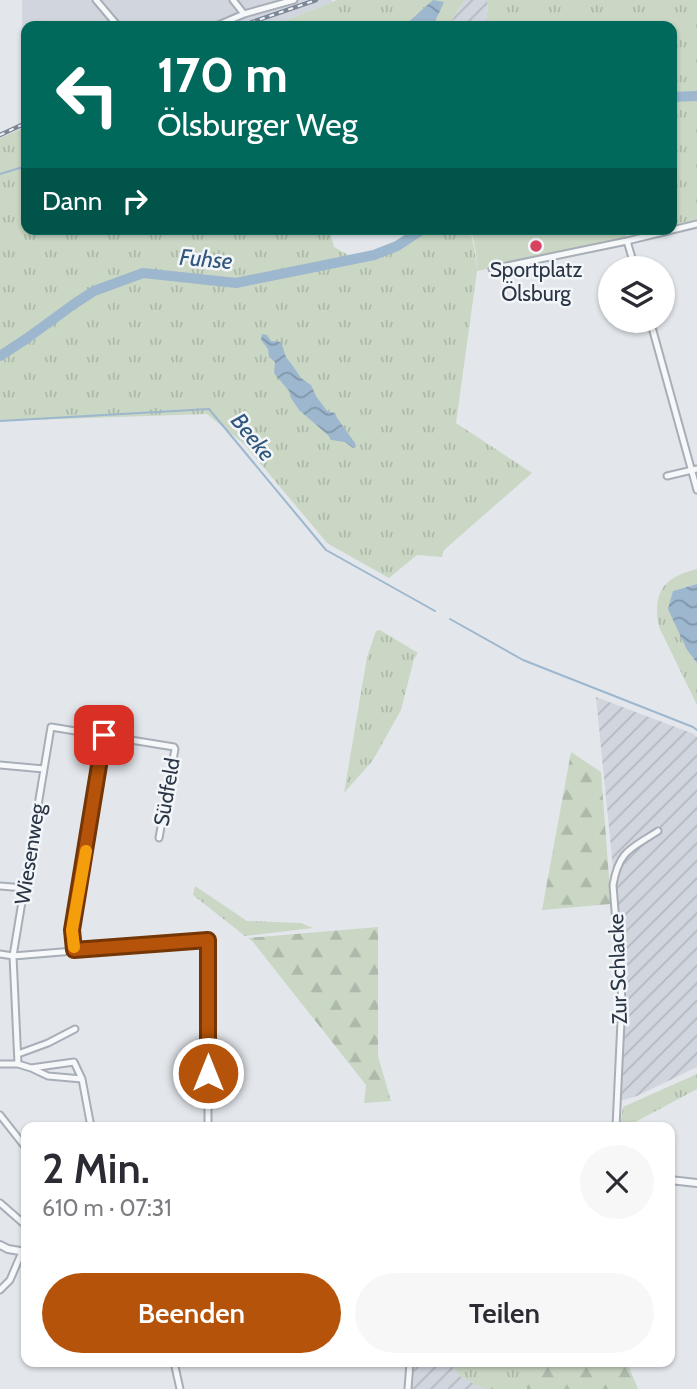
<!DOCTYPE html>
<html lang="de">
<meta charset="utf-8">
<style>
body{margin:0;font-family:Cabin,sans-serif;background:#f7f7f7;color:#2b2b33;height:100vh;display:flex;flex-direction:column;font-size:26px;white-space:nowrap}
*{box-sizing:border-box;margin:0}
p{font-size:23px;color:#7c7c81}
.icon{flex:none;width:38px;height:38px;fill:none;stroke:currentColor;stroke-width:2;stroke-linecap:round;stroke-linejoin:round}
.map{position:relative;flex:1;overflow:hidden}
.panel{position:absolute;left:21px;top:1122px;width:654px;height:245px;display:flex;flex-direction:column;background:#fff;border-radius:14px;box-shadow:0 2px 5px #0004}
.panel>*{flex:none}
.banner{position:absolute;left:21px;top:21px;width:656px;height:214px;border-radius:14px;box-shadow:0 2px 5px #0004;background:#00695c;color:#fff;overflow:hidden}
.buttons{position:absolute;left:598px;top:256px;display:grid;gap:14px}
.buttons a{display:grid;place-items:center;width:77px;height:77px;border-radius:50%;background:#fff;box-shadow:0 2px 5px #0004;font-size:35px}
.pin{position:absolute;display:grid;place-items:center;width:60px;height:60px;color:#fff;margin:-30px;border-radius:14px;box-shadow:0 4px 10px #0006}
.me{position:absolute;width:77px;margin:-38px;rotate:0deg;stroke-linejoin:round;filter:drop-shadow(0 0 5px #0008)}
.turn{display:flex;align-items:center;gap:24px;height:147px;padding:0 21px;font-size:32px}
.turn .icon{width:91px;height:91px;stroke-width:2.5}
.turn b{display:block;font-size:49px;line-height:60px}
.then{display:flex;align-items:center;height:66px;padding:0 21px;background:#0003;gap:14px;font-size:26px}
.round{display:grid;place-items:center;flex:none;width:74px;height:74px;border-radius:37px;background:#f7f7f7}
.overview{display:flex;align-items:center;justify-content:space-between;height:119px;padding:0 21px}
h1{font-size:42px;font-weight:600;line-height:52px}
.primary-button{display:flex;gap:14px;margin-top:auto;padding:14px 21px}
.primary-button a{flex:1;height:80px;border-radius:42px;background:#b45309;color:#fff;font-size:28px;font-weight:600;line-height:80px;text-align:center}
.primary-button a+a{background:#f7f7f7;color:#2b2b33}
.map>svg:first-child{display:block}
</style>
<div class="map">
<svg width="697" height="1389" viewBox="0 0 697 1389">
<defs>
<pattern id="industrial-furrows" width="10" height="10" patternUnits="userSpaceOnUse" patternTransform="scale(1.75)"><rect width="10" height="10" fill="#d1d6de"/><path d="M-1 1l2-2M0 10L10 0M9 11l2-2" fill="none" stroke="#b4b8c0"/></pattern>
<pattern id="grass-tufts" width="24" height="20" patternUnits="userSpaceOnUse" patternTransform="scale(1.75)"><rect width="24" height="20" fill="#c9d7c4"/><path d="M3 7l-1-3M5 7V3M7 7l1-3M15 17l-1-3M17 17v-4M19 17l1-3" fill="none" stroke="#adb9aa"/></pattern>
<pattern id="forest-firs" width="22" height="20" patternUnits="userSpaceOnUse" patternTransform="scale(1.75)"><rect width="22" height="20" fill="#c9d7c4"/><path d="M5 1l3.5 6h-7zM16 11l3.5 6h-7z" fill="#adb9aa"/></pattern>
<pattern id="water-waves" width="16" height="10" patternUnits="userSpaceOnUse" patternTransform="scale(1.75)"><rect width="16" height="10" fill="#9db7ce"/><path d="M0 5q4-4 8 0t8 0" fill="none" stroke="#8096a9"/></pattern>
</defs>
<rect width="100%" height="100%" fill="#e3e7ec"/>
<path fill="#d1d6de" d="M 22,0 L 332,0 L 332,2 L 272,26 L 26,26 L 26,127 L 23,128 Z"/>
<path fill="url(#industrial-furrows)" d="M 465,0 L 486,0 L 488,4 L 486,26 L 450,26 L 454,16 Z
M 596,697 L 694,734 L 697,737 L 697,1067 L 637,1096 L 620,1101 L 626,999 Z
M 413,1362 L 451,1362 L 458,1375 L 484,1389 L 412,1389 Z"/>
<path fill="url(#grass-tufts)" d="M 337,0 L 465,0 L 454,16 L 450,26 L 272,26 Z
M 486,0 L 697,0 L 697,222 L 672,228 L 672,26 L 486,26 L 488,4 Z
M 26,127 L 26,229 L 329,229 L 334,247 L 359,261 L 375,258 L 398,249 L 429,229 L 470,229 L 475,252 L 477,271 L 456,423 L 532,473 L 444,550 L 442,557 L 417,555 L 389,578 L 327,543 L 245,445 L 207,414 L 0,421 L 0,138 Z
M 697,569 L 697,584 L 673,591 L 687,650 L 697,663 L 697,705 L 659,627 C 652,592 664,577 697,569 Z
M 380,630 L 418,653 L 414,659 L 401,710 L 373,760 L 344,793 L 367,657 L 376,631 Z
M 195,886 L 247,921 L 301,923 L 313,928 L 245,936 L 193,895 Z
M 697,1074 L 697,1089 L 626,1127 L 620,1127 L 623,1107 Z
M 451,1362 L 527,1362 L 527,1389 L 484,1389 L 458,1375 Z"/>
<path fill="url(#forest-firs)" d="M 571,752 L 601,772 L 611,904 L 542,910 Z
M 378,927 L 378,1056 L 391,1101 L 364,1103 L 366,1085 L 253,942 L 248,938 Z
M 527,1362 L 627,1362 L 638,1389 L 527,1389 Z"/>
<path fill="#c9d7c4" d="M 471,229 L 625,229 L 627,240 L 477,271 L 476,252 Z"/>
<path fill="url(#water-waves)" d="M 433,0 L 444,2 L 433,26 L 404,26 Z
M 262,334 L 267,335 L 271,341 L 281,342 L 286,357 L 293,366 L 301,378 L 311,385 L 316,396 L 327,411 L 335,413 L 337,418 L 355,443 L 356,447 L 353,448 L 345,442 L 331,440 L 328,435 L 299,410 L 291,398 L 289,391 L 274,373 L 275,362 L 269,357 L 268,349 L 261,340 Z
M 697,584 L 697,663 L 687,650 L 668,609 L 673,591 Z"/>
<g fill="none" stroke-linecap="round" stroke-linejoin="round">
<path stroke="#9db7ce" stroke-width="2" d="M 0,174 L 26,166
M 0,421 L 209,409 L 326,550 L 435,611
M 450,619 L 523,660 L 693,727 L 697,730"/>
<path stroke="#9db7ce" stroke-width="10" d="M 672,97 L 697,96
M 0,356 L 26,339 L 74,304 L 94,291 L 143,273 L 236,283 L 374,255 L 397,246 L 423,229"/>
<defs>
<path id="minor" d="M 96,0 L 118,26
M 233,0 L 244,14
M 216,26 L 244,14 L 294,0
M 627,241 L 635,268
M 492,269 L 627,241 L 697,224
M 650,320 L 697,490
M 667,476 L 697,469
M 0,765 L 44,769
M 0,886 L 24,888
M 74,951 L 72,930 L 105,735
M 0,954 L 13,956 L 208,940 L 208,1127
M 18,1054 L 48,1043 L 75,1029
M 0,1064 L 18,1064 L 31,1068 L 48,1076 L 82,1079 L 91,1127
M 18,1064 L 13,956 L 51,727 L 174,747 L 175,749 L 159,838
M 31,1068 L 74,1062 L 82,1079
M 0,1115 L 26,1148
M 616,1127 L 622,1000 L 613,885 C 619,850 631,849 658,831
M 0,1203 L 23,1223 L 26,1224
M 0,1290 L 10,1280 L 22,1252
M 174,1362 L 180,1389
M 408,1389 L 410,1362"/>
<path id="tertiary" d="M 670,1180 L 697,1183
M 0,1245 L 8,1249 L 26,1252"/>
</defs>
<use href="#minor" stroke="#a8aeb7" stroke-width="9"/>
<use href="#tertiary" stroke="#a8aeb7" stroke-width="10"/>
<use href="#minor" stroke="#f6f8fa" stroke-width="5"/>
<use href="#tertiary" stroke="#f6f8fa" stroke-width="6"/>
<defs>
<path id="rail" d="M 241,26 L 316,0
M 0,135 L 26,123"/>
</defs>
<use href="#rail" stroke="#7c8797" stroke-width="4.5"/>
<use href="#rail" stroke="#f3f6f9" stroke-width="2" stroke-dasharray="5" stroke-linecap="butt"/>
</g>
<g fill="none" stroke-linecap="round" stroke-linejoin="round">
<defs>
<path id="route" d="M 104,735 L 72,930 L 74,950 L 208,940 L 208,1073"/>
</defs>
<use href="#route" stroke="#753606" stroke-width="18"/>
<use href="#route" stroke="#b45309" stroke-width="12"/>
<path stroke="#f59e0b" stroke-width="12" d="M 74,947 L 72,930 L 86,851"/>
</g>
<circle fill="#d7425f" stroke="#f3f6f9" stroke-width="2.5" cx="536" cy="246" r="7"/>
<g text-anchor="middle" stroke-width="5" stroke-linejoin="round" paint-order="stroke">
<g font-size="21" fill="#2a3546" stroke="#f3f6f9">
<text x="536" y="277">Sportplatz<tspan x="536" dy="24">Ölsburg</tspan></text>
</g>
<g font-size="21" fill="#2a3546" stroke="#f3f6f9">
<text transform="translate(167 792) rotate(-80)" y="7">Südfeld</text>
<text transform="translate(30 854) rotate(-81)" y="7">Wiesenweg</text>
<text transform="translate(618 969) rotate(-92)" y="7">Zur Schlacke</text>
</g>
<g font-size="23" font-style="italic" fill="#31567d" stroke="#f3f6f9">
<text transform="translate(206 259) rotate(5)" y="8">Fuhse</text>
<text transform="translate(253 437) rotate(51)" y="8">Beeke</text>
</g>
</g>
</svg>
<div class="buttons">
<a><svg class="icon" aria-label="layers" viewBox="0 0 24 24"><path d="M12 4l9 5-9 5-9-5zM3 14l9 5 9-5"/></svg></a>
</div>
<div class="pin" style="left:104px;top:735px;background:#d93025"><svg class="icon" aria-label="arrive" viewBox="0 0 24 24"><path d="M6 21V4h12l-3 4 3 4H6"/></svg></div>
<svg class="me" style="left:208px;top:1073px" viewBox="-20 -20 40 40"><circle r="17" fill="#b45309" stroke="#fff" stroke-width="3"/><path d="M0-11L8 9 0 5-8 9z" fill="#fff"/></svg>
<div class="banner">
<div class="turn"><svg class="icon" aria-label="left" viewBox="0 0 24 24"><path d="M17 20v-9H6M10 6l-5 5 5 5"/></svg><div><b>170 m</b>Ölsburger Weg</div></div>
<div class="then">Dann<svg class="icon" aria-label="right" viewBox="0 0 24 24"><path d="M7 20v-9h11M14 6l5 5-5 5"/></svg></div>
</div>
<section class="panel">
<div class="overview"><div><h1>2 Min.</h1><p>610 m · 07:31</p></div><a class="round"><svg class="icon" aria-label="close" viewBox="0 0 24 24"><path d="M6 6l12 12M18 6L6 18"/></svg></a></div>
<div class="primary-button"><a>Beenden</a><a>Teilen</a></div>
</section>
</div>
